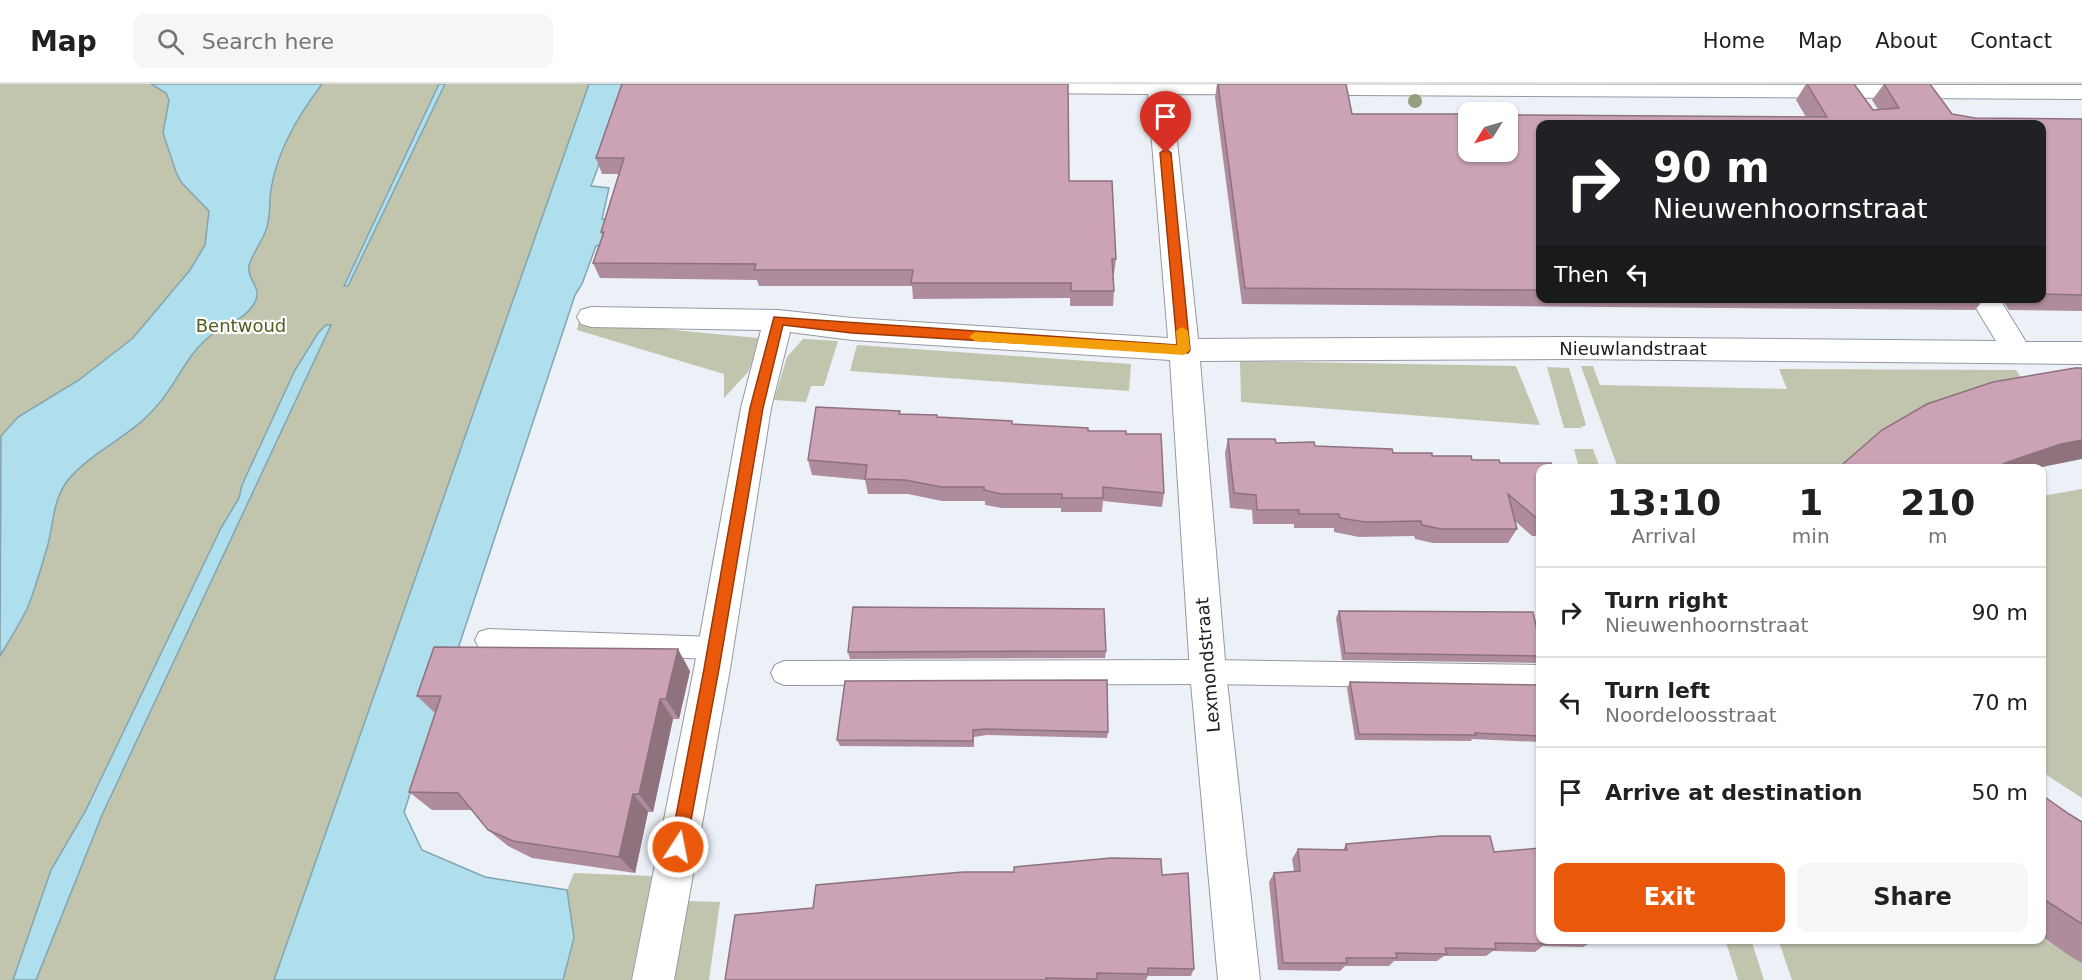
<!DOCTYPE html>
<style>
body{margin:0;font-family:"DejaVu Sans",sans-serif;background:#f6f6f6;color:#202124;height:100vh;display:flex;flex-direction:column;font-size:22px;white-space:nowrap}
*{box-sizing:border-box;margin:0}
p{font-size:20px;color:#757577}
.icon{flex:none;width:33px;height:33px;fill:none;stroke:currentColor;stroke-width:2;stroke-linecap:round;stroke-linejoin:round}
.map{position:relative;flex:1;overflow:hidden}
.drawer{position:absolute;left:1536px;top:380px;width:510px;height:480px;display:flex;flex-direction:column;background:#fff;border-radius:12px;box-shadow:0 2px 4px #0004}
.drawer>*{flex:none}
.banner{position:absolute;left:1536px;top:36px;width:510px;height:183px;border-radius:12px;box-shadow:0 2px 4px #0004;background:#202124;color:#fff;overflow:hidden}
.needle{width:39px;rotate:233deg}
.fabs{position:absolute;left:1458px;top:18px;display:grid;gap:12px}
.fabs a{display:grid;place-items:center;width:60px;height:60px;border-radius:12px;background:#fff;box-shadow:0 2px 4px #0004;font-size:30px}
.pin{position:absolute;display:grid;place-items:center;width:51px;height:51px;color:#fff;margin:-62px -26px;border-radius:50% 50% 50% 0;rotate:-45deg;box-shadow:0 0 6px #0007}
.pin .icon{rotate:45deg}
.me{position:absolute;width:66px;margin:-33px;rotate:11deg;stroke-linejoin:round;filter:drop-shadow(0 0 4px #0008)}
.turn{display:flex;align-items:center;gap:21px;height:126px;padding:0 18px;font-size:27px}
.turn .icon{width:78px;height:78px;stroke-width:2.5}
.turn b{display:block;font-size:42px;line-height:51px}
.then{display:flex;align-items:center;height:57px;padding:0 18px;background:#0003;gap:12px;font-size:22px}
.eta{display:flex;justify-content:space-evenly;align-items:center;height:102px;text-align:center}
.eta b{font-size:36px;font-weight:700;line-height:42px}
.action{display:flex;gap:12px;margin-top:auto;padding:12px 18px}
.action a{flex:1;height:69px;border-radius:12px;background:#ea580c;color:#fff;font-size:24px;font-weight:700;line-height:69px;text-align:center}
.action a+a{background:#f6f6f6;color:#202124}
ul{padding:0;list-style:none}
li{display:flex;align-items:center;gap:18px;height:90px;padding:0 18px;border-top:2px solid #e0e0e0}
li div{flex:1}
li b{display:block;font-size:22px}
li em{font-style:normal}
header{display:flex;align-items:center;gap:36px;box-sizing:border-box;height:84px;padding:0 30px;background:#fff;border-bottom:2px solid #e0e0e0}
header strong{font-size:28px}
nav{display:flex;gap:33px;margin-inline-start:auto;font-size:21px}
.search{width:420px;height:54px;background:#f6f6f6;display:flex;align-items:center;gap:15px;box-sizing:border-box;padding:0 21px;border-radius:12px;color:#757577;font-size:22px}
.map>svg:first-child{display:block}
</style>
<header>
<strong>Map</strong>
<div class="search"><svg class="icon" aria-label="search" viewBox="0 0 24 24"><circle cx="10" cy="10" r="6"/><path d="M15 15l6 6"/></svg>Search here</div>
<nav><a>Home</a><a>Map</a><a>About</a><a>Contact</a></nav>
</header>
<div class="map">
<svg width="2082" height="896" viewBox="0 0 2082 896">
<rect width="100%" height="100%" fill="#ebf1f7"/>
<path fill="#c1c5ae" d="M 0,0 L 589,0 L 274,896 L 0,896 Z
M 579,237 L 758,254 L 761,259 L 748,288 L 724,314 L 724,290 L 577,246 Z
M 803,255 L 838,257 L 824,302 L 811,302 L 806,318 L 774,316 L 787,273 Z
M 857,261 L 1131,280 L 1129,307 L 850,287 Z
M 1240,277 L 1516,282 L 1540,341 L 1241,318 Z
M 1581,282 L 1593,282 L 1600,301 L 1787,305 L 1779,285 L 2016,286 L 2064,357 L 1841,384 L 1618,384 Z
M 1547,283 L 1569,284 L 1586,341 L 1580,344 L 1564,344 Z
M 1574,365 L 1593,365 L 1600,384 L 1579,384 Z
M 2082,405 L 2082,714 L 2042,688 L 2042,412 Z
M 574,789 L 652,792 L 631,896 L 563,896 L 574,854 L 567,806 Z
M 686,817 L 720,818 L 709,896 L 672,896 Z
M 2042,854 L 2082,879 L 2082,896 L 1792,896 L 1778,855 Z
M 1725,855 L 1751,855 L 1764,896 L 1738,896 Z"/>
<path fill="#afdfed" stroke="#82a4af" stroke-width="1.5" d="M 151,0 L 322,0 C 298,32 278,65 271,105 C 269,118 271,133 266,146 C 262,158 252,170 249,182 C 246,196 264,203 254,220 C 244,236 224,242 210,252 C 185,272 176,302 155,324 C 130,353 92,367 68,396 C 52,416 54,441 47,464 C 41,484 35,506 27,525 C 19,541 9,557 0,572 L 1,352 L 18,333 L 79,296 L 133,254 L 190,186 L 205,161 L 209,127 L 181,98 L 176,88 L 163,49 L 169,16 L 166,9 Z
M 439,0 L 445,0 L 348,202 L 344,202 Z
M 589,0 L 629,0 L 591,102 L 609,104 L 602,135 L 609,136 L 602,161 L 596,162 L 582,200 L 575,211 L 404,728 L 422,766 L 485,793 L 567,806 L 574,854 L 563,896 L 274,896 Z
M 326,241 L 331,241 L 102,731 L 36,896 L 13,896 L 51,786 L 86,726 L 221,444 L 239,414 L 242,401 L 295,286 L 318,249 Z"/>
<g fill="none" stroke-linecap="round" stroke-linejoin="round">
<defs>
<path id="lane" d="M 488,545 L 714,553 L 723,556 L 727,564 L 723,572 L 714,575 L 488,567 L 479,564 L 475,556 L 479,548 Z
M 1208,576 L 1540,581 L 1540,605 L 1208,600 L 784,601 L 775,597 L 771,589 L 775,581 L 784,577 Z"/>
<path id="street" d="M 1014,0 L 2082,1 L 2082,15 L 1172,10 L 1198,255 L 1567,253 L 1996,257 L 1970,214 L 1999,214 L 2026,258 L 2082,258 L 2082,280 L 1567,275 L 1200,277 L 1226,588 L 1260,896 L 1218,896 L 1190,588 L 1170,276 L 852,256 L 790,248 L 771,324 L 730,585 L 674,896 L 632,896 L 694,585 L 741,324 L 761,246 L 591,243 L 581,240 L 577,233 L 581,226 L 591,223 L 778,226 L 852,234 L 1168,254 L 1148,10 L 1025,9 L 1016,7 L 1013,2 Z"/>
</defs>
<use href="#lane" stroke="#949a9f" stroke-width="2"/>
<use href="#street" stroke="#949a9f" stroke-width="2"/>
<use href="#lane" fill="#fff" fill-rule="evenodd"/>
<use href="#street" fill="#fff" fill-rule="evenodd"/>
</g>
<circle fill="#989e80" cx="1415" cy="17" r="7"/>
<path fill="#af8c9b" d="M 622,0 L 1069,97 L 1116,175 L 1114,190 L 1113,190 L 1114,207 L 1113,222 L 1070,222 L 1070,214 L 913,215 L 912,202 L 759,202 L 757,196 L 600,194 L 593,179 L 602,152 L 601,148 L 619,90 L 602,90 L 596,74 Z
M 1217,0 L 1352,30 L 1806,33 L 1796,16 L 1806,0 L 1854,0 L 1873,26 L 1878,25 L 1872,16 L 1884,0 L 1952,30 L 1975,34 L 2082,35 L 2082,227 L 2009,226 L 2001,214 L 2042,214 L 2042,40 L 1540,40 L 1540,214 L 1985,214 L 1975,226 L 1242,220 L 1215,13 Z
M 900,330 L 1126,350 L 1164,409 L 1162,423 L 1103,417 L 1102,428 L 1061,428 L 1061,424 L 1002,424 L 985,421 L 985,417 L 942,417 L 908,410 L 868,410 L 865,396 L 812,391 L 808,376 Z
M 1228,355 L 1472,376 L 1540,384 L 1540,452 L 1532,452 L 1515,437 L 1517,445 L 1508,459 L 1433,459 L 1415,455 L 1414,452 L 1359,453 L 1334,448 L 1334,444 L 1294,444 L 1294,440 L 1253,440 L 1252,426 L 1230,424 L 1225,369 Z
M 1339,527 L 1540,559 L 1540,576 L 1539,579 L 1342,576 L 1336,534 Z
M 1106,567 L 1105,574 L 850,575 L 848,568 Z
M 690,587 L 679,635 L 673,635 L 653,728 L 648,728 L 635,789 L 532,774 L 508,762 L 488,746 L 472,726 L 432,726 L 409,708 L 436,630 L 417,612 Z
M 845,597 L 1108,648 L 1107,654 L 987,651 L 974,653 L 974,663 L 840,662 L 837,656 Z
M 1350,598 L 1540,601 L 1540,658 L 1472,655 L 1471,657 L 1355,656 L 1347,604 Z
M 2042,711 L 2069,730 L 2082,738 L 2082,879 L 2073,874 L 2042,853 Z
M 1346,760 L 1494,768 L 1540,855 L 1637,855 L 1630,859 L 1592,858 L 1583,863 L 1543,862 L 1535,868 L 1493,867 L 1486,872 L 1444,872 L 1437,877 L 1394,877 L 1389,882 L 1345,882 L 1340,887 L 1278,886 L 1269,798 L 1274,789 L 1294,787 L 1292,775 L 1298,765 L 1343,766 Z
M 1162,791 L 1194,885 L 1191,892 L 1148,892 L 1146,896 L 725,896 L 813,824 Z"/>
<path fill="#8e727e" d="M 2082,356 L 2082,375 L 2037,384 L 1997,384 L 2005,379 L 2061,360 Z
M 678,565 L 690,587 L 679,635 L 666,615 Z
M 660,615 L 673,635 L 653,728 L 639,710 Z
M 633,710 L 648,728 L 635,789 L 619,773 Z"/>
<path fill="#cba3b4" stroke="#8e727e" stroke-width="1.5" d="M 622,0 L 1068,0 L 1069,97 L 1112,97 L 1116,175 L 1112,175 L 1114,207 L 1071,207 L 1071,199 L 911,199 L 913,186 L 754,186 L 756,180 L 593,179 L 604,148 L 601,148 L 624,74 L 596,74 Z
M 1218,0 L 1346,0 L 1352,30 L 1468,30 L 1468,68 L 1508,68 L 1508,31 L 1827,33 L 1807,0 L 1854,0 L 1873,26 L 1899,24 L 1884,0 L 1930,0 L 1952,30 L 1975,34 L 2082,35 L 2082,211 L 2042,210 L 2042,40 L 1540,40 L 1540,206 L 1245,204 Z
M 2075,284 L 2082,284 L 2082,356 L 2061,360 L 2005,379 L 1997,384 L 1840,384 L 1844,379 L 1882,346 L 1927,320 L 1993,298 Z
M 816,323 L 900,327 L 899,330 L 937,331 L 937,333 L 1012,337 L 1012,340 L 1088,344 L 1088,347 L 1126,347 L 1126,350 L 1161,350 L 1164,409 L 1103,403 L 1103,414 L 1062,414 L 1062,410 L 1001,410 L 984,406 L 984,403 L 941,403 L 905,396 L 865,395 L 867,381 L 808,376 Z
M 1228,355 L 1275,355 L 1276,359 L 1314,358 L 1315,362 L 1392,365 L 1393,369 L 1432,369 L 1432,372 L 1471,372 L 1472,376 L 1499,376 L 1500,379 L 1551,379 L 1552,383 L 1586,382 L 1587,384 L 1540,384 L 1540,437 L 1508,410 L 1517,445 L 1441,445 L 1422,441 L 1421,437 L 1365,438 L 1340,434 L 1339,430 L 1299,430 L 1299,426 L 1257,426 L 1256,411 L 1234,409 Z
M 853,523 L 1104,525 L 1106,567 L 848,568 Z
M 1339,527 L 1533,528 L 1540,559 L 1540,572 L 1345,569 Z
M 434,563 L 678,565 L 666,615 L 660,615 L 639,710 L 633,710 L 619,773 L 513,757 L 488,746 L 458,709 L 409,708 L 441,612 L 417,612 Z
M 1107,596 L 1108,648 L 986,645 L 973,646 L 973,657 L 837,656 L 845,597 Z
M 1350,598 L 1540,601 L 1540,652 L 1475,649 L 1476,651 L 1359,650 Z
M 2042,711 L 2069,730 L 2082,738 L 2082,840 L 2042,814 Z
M 1441,752 L 1490,752 L 1494,768 L 1540,764 L 1540,855 L 1545,855 L 1546,860 L 1495,859 L 1496,865 L 1445,864 L 1447,870 L 1396,869 L 1397,874 L 1346,874 L 1347,879 L 1283,879 L 1274,789 L 1300,787 L 1298,765 L 1347,766 L 1346,760 Z
M 1111,774 L 1161,775 L 1162,791 L 1188,789 L 1194,885 L 1148,884 L 1148,890 L 1097,889 L 1097,895 L 1046,894 L 1046,896 L 725,896 L 735,831 L 813,824 L 816,801 L 963,788 L 1014,788 L 1014,783 Z"/>
<path fill="#ea580c" stroke="#983908" stroke-width="1.5" d="M 1166,65 L 1171,69 L 1190,266 L 1188,269 L 852,249 L 783,241 L 763,324 L 719,585 L 686,763 L 684,768 L 678,771 L 672,768 L 670,763 L 704,585 L 750,324 L 774,233 L 1177,261 L 1160,69 Z"/>
<path fill="#f59e0b" d="M 1182,243 L 1188,247 L 1190,266 L 1184,271 L 975,257 L 969,253 L 975,248 L 1177,261 L 1176,247 Z"/>
<g text-anchor="middle" stroke-width="4.5" stroke-linejoin="round" paint-order="stroke">
<g font-size="18" fill="#545b1e" stroke="#fcfeff">
<text x="241" y="248">Bentwoud</text>
</g>
<g font-size="18" fill="#1a1c1e" stroke="#fcfeff">
<text x="1633" y="271">Nieuwlandstraat</text>
<text transform="translate(1208 581) rotate(-95)" y="6">Lexmondstraat</text>
</g>
</g>
</svg>
<div class="fabs">
<a><svg class="needle" viewBox="-14 -14 28 28"><path d="M0-13l5 13h-10z" fill="#e53935"/><path d="M0 13l5-13h-10z" fill="#757577"/></svg></a>
</div>
<div class="pin" style="left:1166px;top:69px;background:#d93025"><svg class="icon" aria-label="arrive" viewBox="0 0 24 24"><path d="M6 21V4h12l-3 4 3 4H6"/></svg></div>
<svg class="me" style="left:678px;top:763px" viewBox="-20 -20 40 40"><circle r="17" fill="#ea580c" stroke="#fff" stroke-width="3"/><path d="M0-11L8 9 0 5-8 9z" fill="#fff"/></svg>
<div class="banner">
<div class="turn"><svg class="icon" aria-label="right" viewBox="0 0 24 24"><path d="M7 20v-9h11M14 6l5 5-5 5"/></svg><div><b>90 m</b>Nieuwenhoornstraat</div></div>
<div class="then">Then<svg class="icon" aria-label="left" viewBox="0 0 24 24"><path d="M17 20v-9H6M10 6l-5 5 5 5"/></svg></div>
</div>
<section class="drawer">
<div class="eta">
<div><b>13:10</b><p>Arrival</p></div>
<div><b>1</b><p>min</p></div>
<div><b>210</b><p>m</p></div>
</div>
<ul>
<li><svg class="icon" aria-label="right" viewBox="0 0 24 24"><path d="M7 20v-9h11M14 6l5 5-5 5"/></svg><div><b>Turn right</b><p>Nieuwenhoornstraat</p></div><em>90 m</em></li>
<li><svg class="icon" aria-label="left" viewBox="0 0 24 24"><path d="M17 20v-9H6M10 6l-5 5 5 5"/></svg><div><b>Turn left</b><p>Noordeloosstraat</p></div><em>70 m</em></li>
<li><svg class="icon" aria-label="arrive" viewBox="0 0 24 24"><path d="M6 21V4h12l-3 4 3 4H6"/></svg><div><b>Arrive at destination</b></div><em>50 m</em></li>
</ul>
<div class="action"><a>Exit</a><a>Share</a></div>
</section>
</div>
